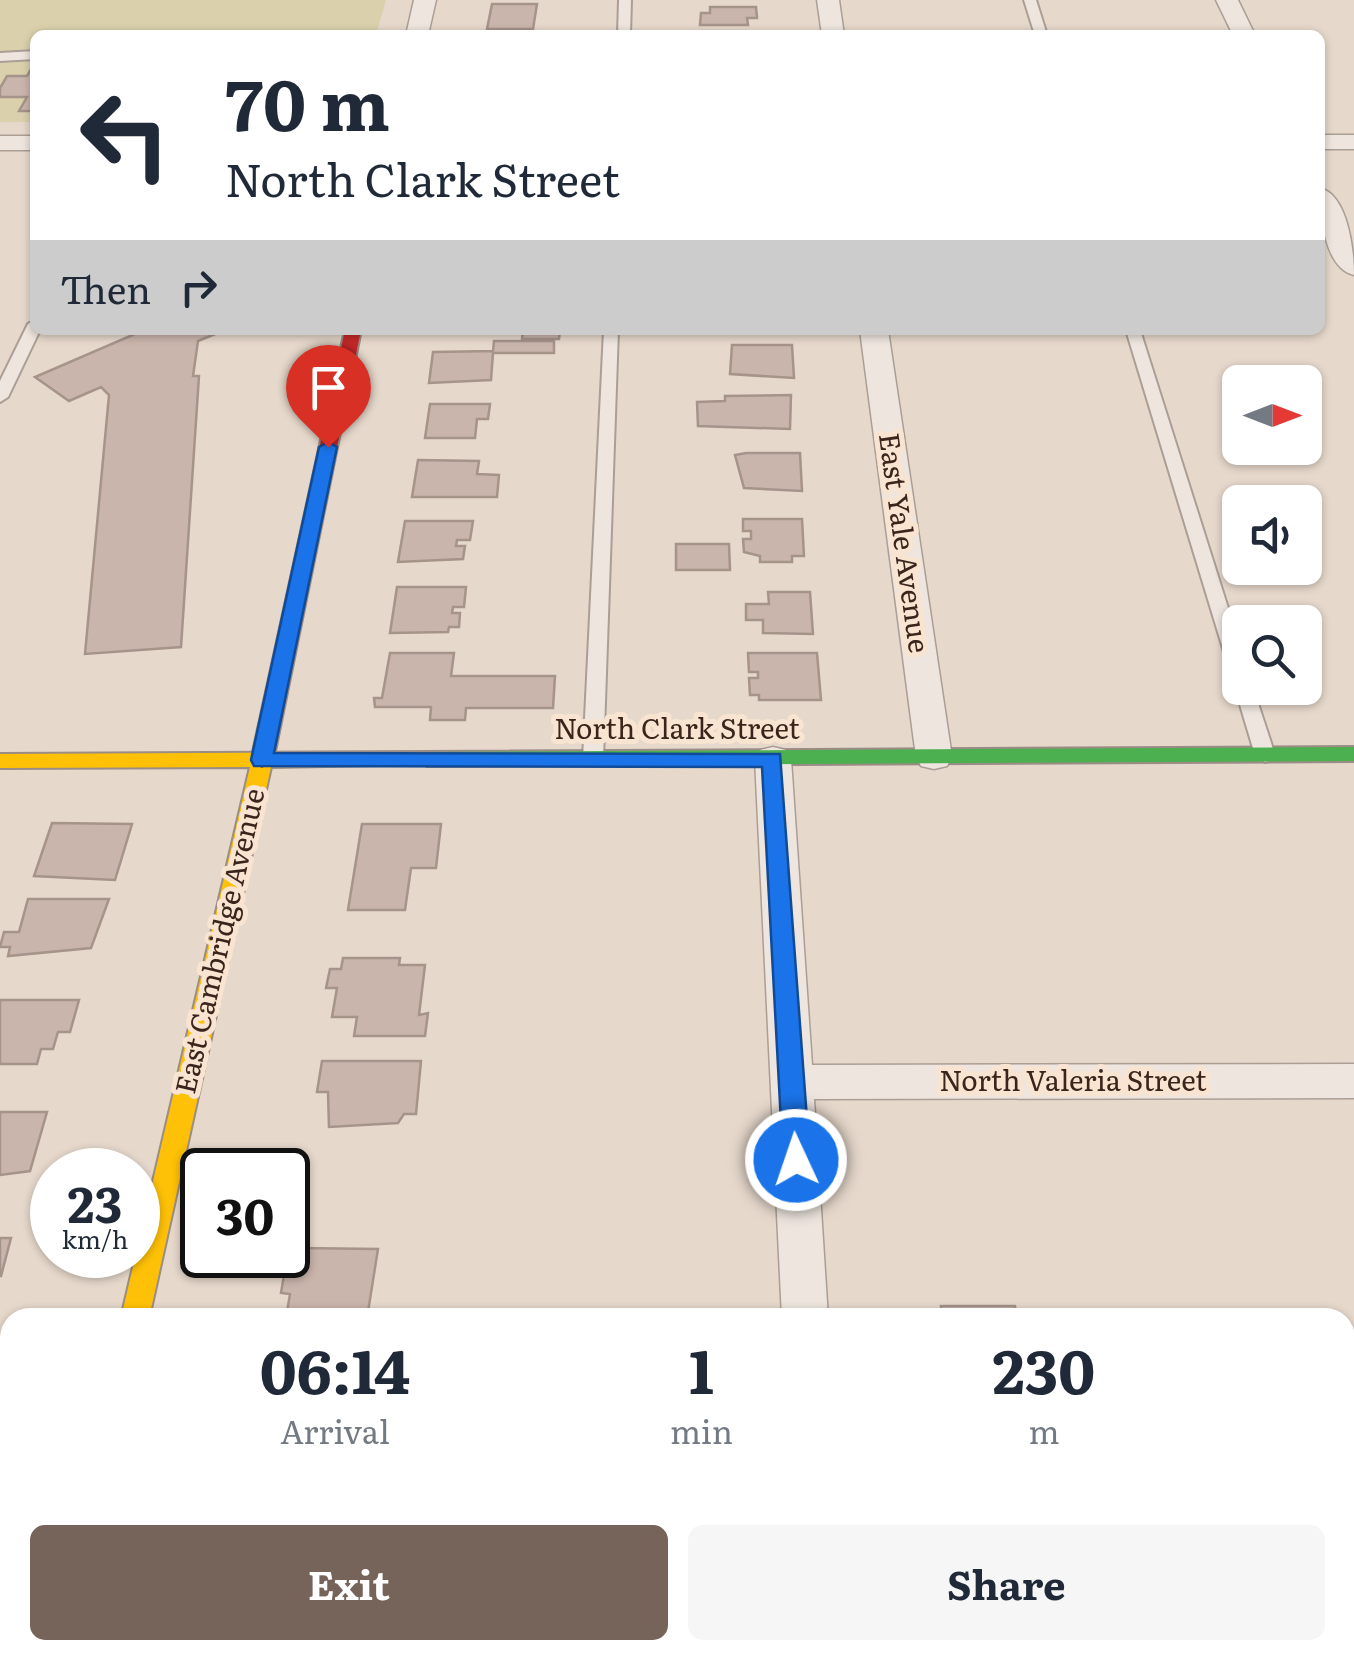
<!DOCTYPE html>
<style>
body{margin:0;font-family:Literata,serif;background:#f6f6f7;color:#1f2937;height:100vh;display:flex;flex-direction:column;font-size:38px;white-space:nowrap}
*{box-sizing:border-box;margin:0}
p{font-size:32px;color:#747a83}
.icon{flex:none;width:55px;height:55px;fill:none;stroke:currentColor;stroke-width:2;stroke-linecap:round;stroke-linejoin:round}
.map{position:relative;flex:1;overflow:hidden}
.sheet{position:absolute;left:0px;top:1308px;width:1355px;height:352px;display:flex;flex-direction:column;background:#fff;border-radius:30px 30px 0 0;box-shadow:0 2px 8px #0004}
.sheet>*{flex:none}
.banner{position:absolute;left:30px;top:30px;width:1295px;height:305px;border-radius:15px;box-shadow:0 2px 8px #0004;background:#fff;color:#1f2937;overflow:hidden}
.needle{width:65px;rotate:90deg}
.fabs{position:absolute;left:1222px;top:365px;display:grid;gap:20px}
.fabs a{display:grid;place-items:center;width:100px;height:100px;border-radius:15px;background:#fff;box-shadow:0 2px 8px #0004;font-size:50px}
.speed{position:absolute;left:30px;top:1148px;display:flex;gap:20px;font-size:50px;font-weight:700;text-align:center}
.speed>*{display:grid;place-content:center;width:130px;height:130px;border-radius:50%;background:#fff;box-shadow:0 2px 8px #0004;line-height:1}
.speed small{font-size:25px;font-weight:400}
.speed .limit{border:5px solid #111;border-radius:15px;background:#fff;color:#111}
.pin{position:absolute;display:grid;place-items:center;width:85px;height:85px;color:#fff;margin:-102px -42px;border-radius:50% 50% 50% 0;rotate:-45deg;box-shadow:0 0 10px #0007}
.pin .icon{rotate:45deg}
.me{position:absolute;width:110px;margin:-55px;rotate:357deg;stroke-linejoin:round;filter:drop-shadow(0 0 8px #0008)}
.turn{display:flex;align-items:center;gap:35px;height:210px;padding:0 30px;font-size:45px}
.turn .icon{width:130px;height:130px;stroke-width:2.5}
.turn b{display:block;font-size:70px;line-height:85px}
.then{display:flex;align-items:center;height:95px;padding:0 30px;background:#0003;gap:20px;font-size:38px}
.eta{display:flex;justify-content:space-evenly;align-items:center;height:170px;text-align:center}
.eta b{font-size:60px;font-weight:700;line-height:70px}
.button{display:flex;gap:20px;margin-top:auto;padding:20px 30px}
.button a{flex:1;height:115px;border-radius:15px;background:#766359;color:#fff;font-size:40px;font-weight:700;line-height:115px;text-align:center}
.button a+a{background:#f6f6f7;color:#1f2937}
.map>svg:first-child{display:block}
</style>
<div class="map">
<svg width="1354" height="1658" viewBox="0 0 1354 1658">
<rect width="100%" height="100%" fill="#e6d8cb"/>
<path fill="#dad1ac" d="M 0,0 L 386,0 L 376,35 L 35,35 L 35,122 L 0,122 Z"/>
<path fill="#cab5ac" stroke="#a6938a" stroke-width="2.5" d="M 492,4 L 537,4 L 533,29 L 487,29 Z
M 710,7 L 756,7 L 757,18 L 747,18 L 748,25 L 700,25 L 701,13 L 710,13 Z
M 32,67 L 35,111 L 19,111 L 27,97 L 0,97 L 0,88 L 7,76 L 27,76 Z
M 144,330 L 225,330 L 198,341 L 193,376 L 199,376 L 181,647 L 85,654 L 109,395 L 101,387 L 69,401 L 35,377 Z
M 436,330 L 560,330 L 559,339 L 522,339 L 523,331 Z
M 494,341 L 554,341 L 554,353 L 493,353 L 491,380 L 429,383 L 433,352 L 493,351 Z
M 732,345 L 792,345 L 794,378 L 730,374 Z
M 791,395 L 790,429 L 698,426 L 697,402 L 725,401 L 725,396 Z
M 430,404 L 490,404 L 488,419 L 477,419 L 475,438 L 425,438 Z
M 746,453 L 800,453 L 802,491 L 744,488 L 735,455 Z
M 418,460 L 479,461 L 477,474 L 499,475 L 497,497 L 412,497 Z
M 743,519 L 802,519 L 804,556 L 792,556 L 792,562 L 760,562 L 760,556 L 744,552 L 743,539 L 751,539 L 751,531 L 743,531 Z
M 405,521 L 473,521 L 470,540 L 457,540 L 456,546 L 465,546 L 463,559 L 398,562 Z
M 676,544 L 729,544 L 730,570 L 676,570 Z
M 397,587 L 466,587 L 464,607 L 453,607 L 452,613 L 460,613 L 459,627 L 449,627 L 448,632 L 390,633 Z
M 768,592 L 810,592 L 813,634 L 763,633 L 763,620 L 746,620 L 746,604 L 769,604 Z
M 390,653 L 454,653 L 451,676 L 555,676 L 553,708 L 466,708 L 465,720 L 430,720 L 431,707 L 375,707 L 374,698 L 382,698 Z
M 748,653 L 817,653 L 821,700 L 759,700 L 759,695 L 750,695 L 749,678 L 758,678 L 758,672 L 749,672 Z
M 52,823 L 132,824 L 115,880 L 34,876 Z
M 362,824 L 441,824 L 436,868 L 411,868 L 405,910 L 348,910 Z
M 28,899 L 109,899 L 91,948 L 8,956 L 10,947 L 0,947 L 4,932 L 19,932 Z
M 343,958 L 400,958 L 399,965 L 425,965 L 419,1015 L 428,1013 L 425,1036 L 354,1036 L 357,1017 L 332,1017 L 337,988 L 326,988 L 330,969 L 341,969 Z
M 0,1000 L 79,1000 L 70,1032 L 58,1032 L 53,1049 L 41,1049 L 37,1064 L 0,1064 Z
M 322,1061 L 421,1061 L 416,1114 L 404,1114 L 398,1123 L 329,1127 L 328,1092 L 317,1092 Z
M 0,1112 L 47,1112 L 30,1171 L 0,1175 Z
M 0,1238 L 11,1238 L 1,1276 L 0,1276 Z
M 299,1248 L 378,1249 L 367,1318 L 286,1318 L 290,1294 L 281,1293 L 285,1269 L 296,1269 Z
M 941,1306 L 1015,1306 L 1016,1318 L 942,1318 Z
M 228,1650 L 326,1650 L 325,1658 L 227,1658 Z"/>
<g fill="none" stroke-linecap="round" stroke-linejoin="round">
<defs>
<path id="lane" d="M 619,0 L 631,0 L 630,35 L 618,35 Z
M 1024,0 L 1036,0 L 1047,35 L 1035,35 Z
M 35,51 L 35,59 L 0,61 L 0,53 Z
M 35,320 L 35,330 L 40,330 L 8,397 L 0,402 L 0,381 L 28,324 Z
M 604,330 L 618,330 L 603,759 L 593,766 L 583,759 Z
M 1126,330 L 1140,330 L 1240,646 L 1240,681 L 1231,675 Z
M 1240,683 L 1240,688 L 1253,688 L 1275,755 L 1272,760 L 1265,762 L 1255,755 L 1235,688 Z"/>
<path id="street" d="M 414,0 L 436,0 L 428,35 L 406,35 Z
M 817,0 L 839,0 L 844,35 L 822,35 Z
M 1216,0 L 1238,0 L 1255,35 L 1233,35 Z
M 1320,135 L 1354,135 L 1354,149 L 1320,149 Z
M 0,136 L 35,136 L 35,150 L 0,150 Z
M 1320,188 C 1348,195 1354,251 1354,275 C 1324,268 1320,214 1320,188 Z
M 860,330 L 888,330 L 952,757 L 947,766 L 934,769 L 921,766 L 916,757 Z
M 773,747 L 786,750 L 791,759 L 812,1065 L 1354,1064 L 1354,1098 L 814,1099 L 828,1318 L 782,1318 L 755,759 L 760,750 Z
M 32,1650 L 86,1650 L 84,1658 L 30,1658 Z"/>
<path id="fast" d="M 1354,747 L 1354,761 L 427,766 L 416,759 L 427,752 Z"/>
<path id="slow" d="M 427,752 L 435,754 L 438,759 L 435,764 L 271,767 L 149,1318 L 121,1318 L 250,767 L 0,768 L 0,754 Z"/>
<path id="jam" d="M 345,330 L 361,330 L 273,761 L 262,768 L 251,761 Z"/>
</defs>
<use href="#lane" stroke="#ab9e95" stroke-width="4"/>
<use href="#street" stroke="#ab9e95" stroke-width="3"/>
<use href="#fast" stroke="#9b8d85" stroke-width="4"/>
<use href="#slow" stroke="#9b8d85" stroke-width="4"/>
<use href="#jam" stroke="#9b8d85" stroke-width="4"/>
<use href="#lane" fill="#ede5de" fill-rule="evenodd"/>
<use href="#street" fill="#ede5de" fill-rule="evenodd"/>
<use href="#fast" fill="#4caf50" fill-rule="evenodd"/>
<use href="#slow" fill="#ffc107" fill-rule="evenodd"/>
<use href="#jam" fill="#c62828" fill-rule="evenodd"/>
</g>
<path fill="#1a73e8" stroke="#114b97" stroke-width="2.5" d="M 328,442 L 337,447 L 274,753 L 780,754 L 810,1160 L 806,1168 L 787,1168 L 783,1160 L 762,767 L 254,766 L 251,760 L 319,447 Z"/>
<g text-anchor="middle" stroke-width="10" stroke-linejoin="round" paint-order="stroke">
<g font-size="28" fill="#3a241c" stroke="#f8e4d0">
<text transform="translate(904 543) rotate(82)" y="10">East Yale Avenue</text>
<text x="677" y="739">North Clark Street</text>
<text transform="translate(220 941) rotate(-77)" y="10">East Cambridge Avenue</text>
<text x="1073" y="1091">North Valeria Street</text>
</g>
</g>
</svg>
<div class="fabs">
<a><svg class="needle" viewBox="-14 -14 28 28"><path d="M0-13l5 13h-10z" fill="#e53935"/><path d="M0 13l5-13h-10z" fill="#747a83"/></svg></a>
<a><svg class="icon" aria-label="sound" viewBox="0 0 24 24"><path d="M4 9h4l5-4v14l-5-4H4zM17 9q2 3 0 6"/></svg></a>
<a><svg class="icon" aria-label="search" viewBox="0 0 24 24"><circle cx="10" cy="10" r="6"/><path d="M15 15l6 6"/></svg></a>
</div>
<div class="speed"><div>23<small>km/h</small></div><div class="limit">30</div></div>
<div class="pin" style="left:328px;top:447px;background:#d93025"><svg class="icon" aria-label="arrive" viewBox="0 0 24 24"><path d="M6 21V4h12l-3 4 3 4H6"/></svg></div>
<svg class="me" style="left:796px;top:1160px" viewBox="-20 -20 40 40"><circle r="17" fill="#1a73e8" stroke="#fff" stroke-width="3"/><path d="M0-11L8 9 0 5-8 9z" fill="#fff"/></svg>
<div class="banner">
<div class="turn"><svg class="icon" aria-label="left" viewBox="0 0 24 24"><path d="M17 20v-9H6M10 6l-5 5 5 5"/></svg><div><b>70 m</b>North Clark Street</div></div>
<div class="then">Then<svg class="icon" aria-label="right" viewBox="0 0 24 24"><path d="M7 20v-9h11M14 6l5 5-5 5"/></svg></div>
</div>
<section class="sheet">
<div class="eta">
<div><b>06:14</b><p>Arrival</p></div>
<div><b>1</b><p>min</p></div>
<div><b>230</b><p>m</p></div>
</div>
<div class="button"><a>Exit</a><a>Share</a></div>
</section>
</div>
